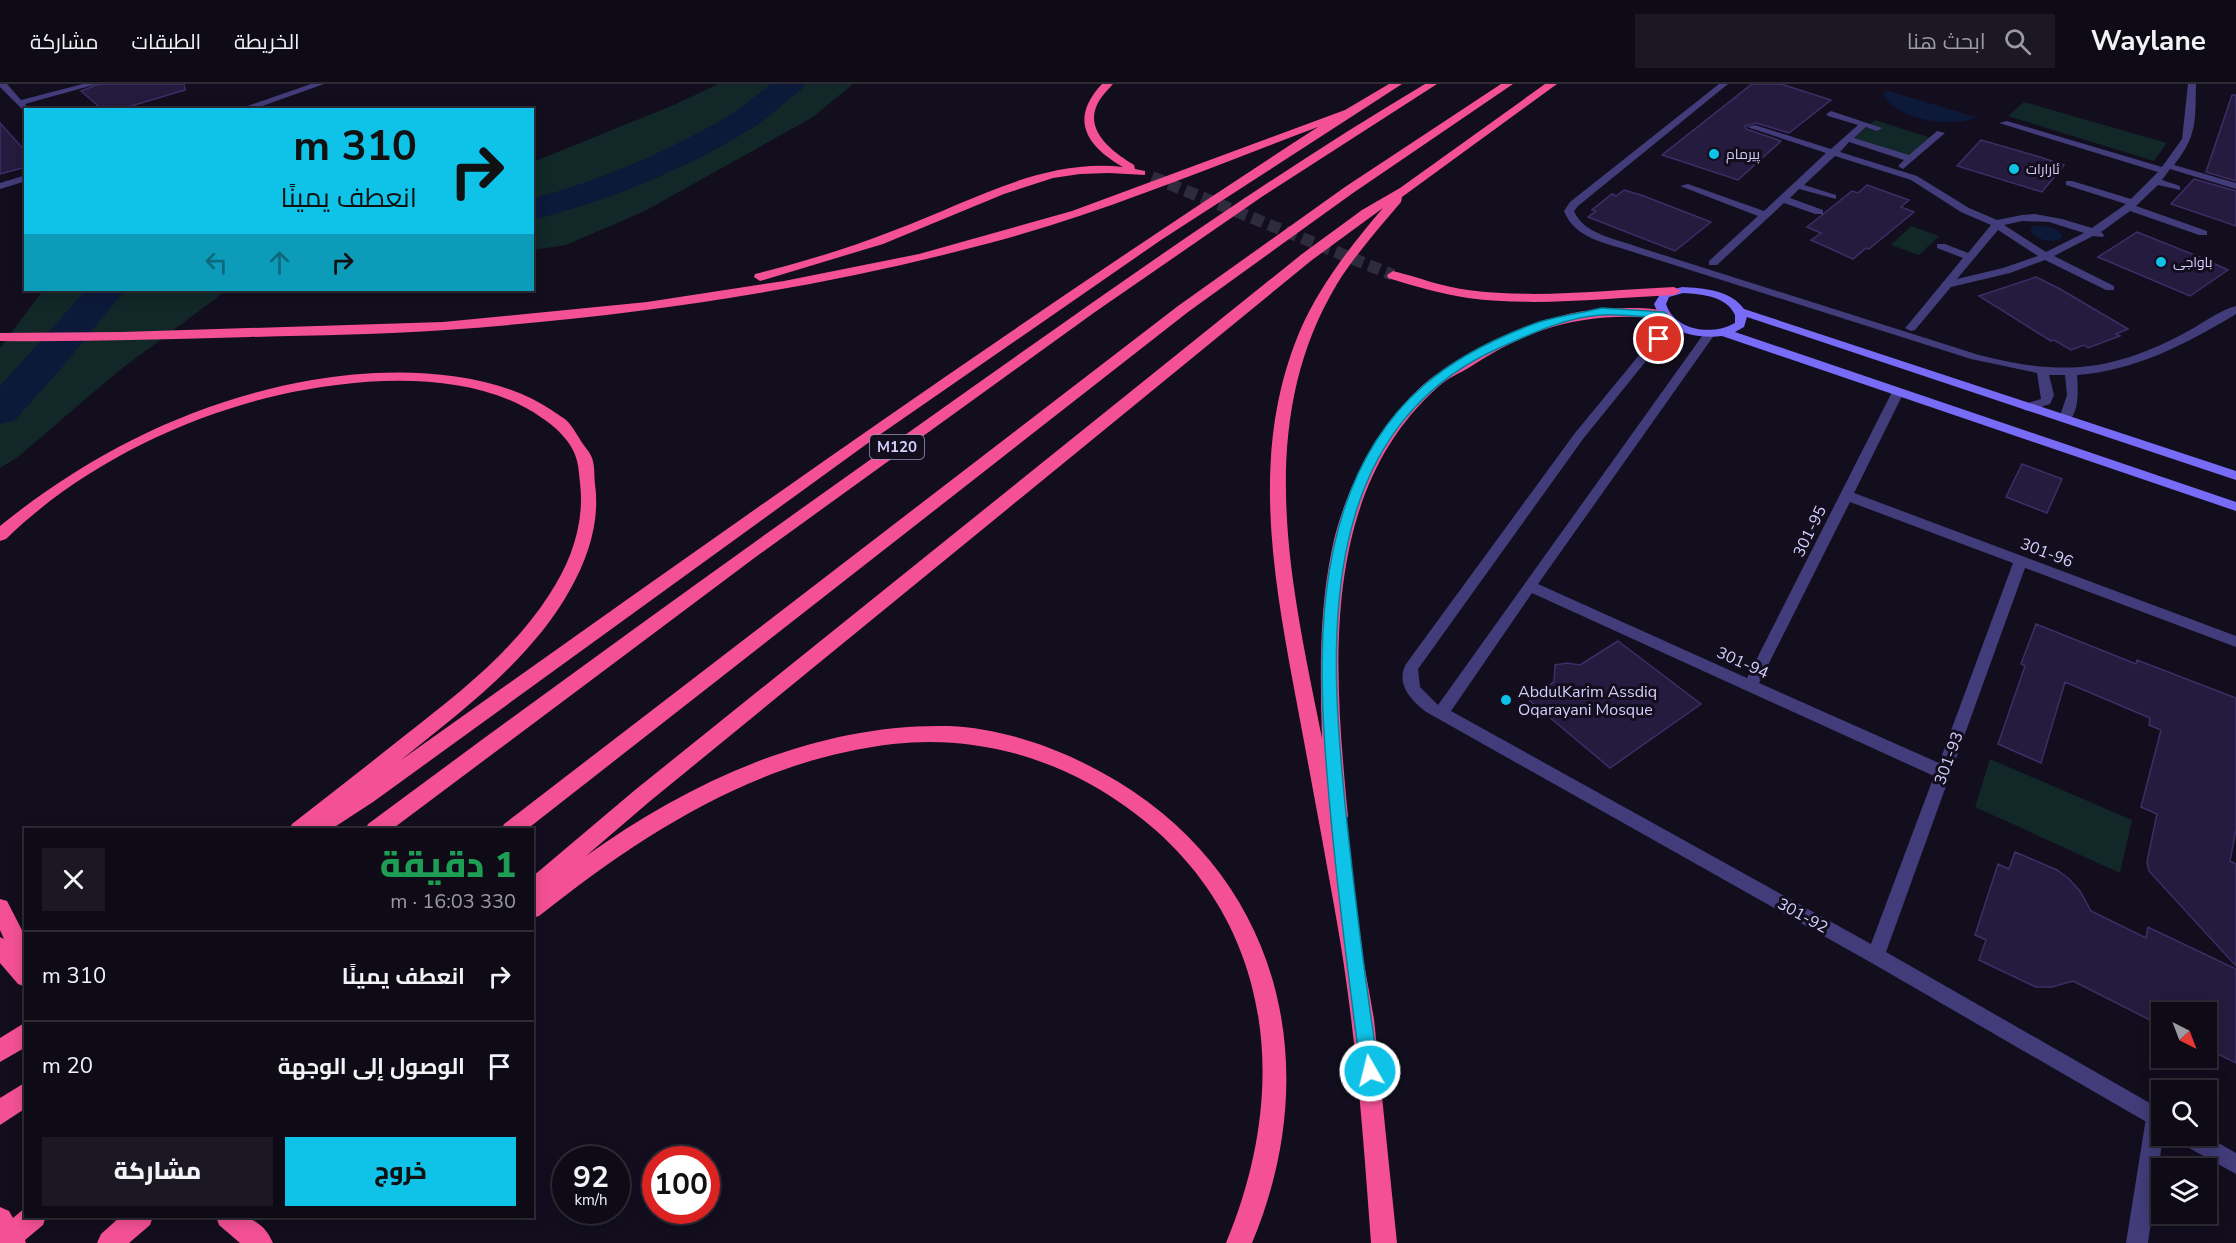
<!DOCTYPE html>
<html lang="ar">
<meta charset="utf-8">
<style>
body{margin:0;font-family:"Nunito Sans",Cairo,sans-serif;background:#1c1823;color:#f1f3f6;direction:rtl;height:100vh;display:flex;flex-direction:column;font-size:22px;white-space:nowrap}
*{box-sizing:border-box;margin:0}
p{font-size:20px;color:#9b9aa1}
.icon{flex:none;width:33px;height:33px;fill:none;stroke:currentColor;stroke-width:2;stroke-linecap:round;stroke-linejoin:round}
.map{position:relative;flex:1;overflow:hidden;direction:ltr}
.details{position:absolute;left:24px;top:744px;width:510px;height:390px;display:flex;flex-direction:column;background:#0e0a16;border-radius:0px;box-shadow:0 3px 15px #0003,0 0 0 2px #2e2b35;direction:rtl}
.details>*{flex:none}
.top-card{position:absolute;left:24px;top:24px;width:510px;height:183px;border-radius:0px;box-shadow:0 3px 15px #0003,0 0 0 2px #2e2b35;direction:rtl;background:#0fc2e7;color:#111;overflow:hidden}
.needle{width:39px;rotate:138deg}
.buttons{position:absolute;left:2151px;top:918px;display:grid;gap:12px}
.buttons a{display:grid;place-items:center;width:66px;height:66px;border-radius:0px;background:#0e0a16;box-shadow:0 3px 15px #0003,0 0 0 2px #2e2b35;font-size:30px}
.speed{position:absolute;left:552px;top:1062px;display:flex;gap:12px;font-size:30px;font-weight:700;text-align:center}
.speed>*{display:grid;place-content:center;width:78px;height:78px;border-radius:50%;background:#0e0a16;box-shadow:0 3px 15px #0003,0 0 0 2px #2e2b35;line-height:1}
.speed small{font-size:15px;font-weight:400}
.speed .limit{border:9px solid #d22;background:#fff;color:#111}
.pin{position:absolute;display:grid;place-items:center;width:51px;height:51px;color:#fff;margin:-26px;border:3px solid #fff;border-radius:50%;box-shadow:0 2px 6px #0007}
.me{position:absolute;width:66px;margin:-33px;rotate:352deg;stroke-linejoin:round;filter:drop-shadow(0 0 4px #0008)}
.turn{display:flex;align-items:center;gap:21px;height:126px;padding:0 18px;font-size:27px}
.turn .icon{width:78px;height:78px;stroke-width:2.5}
.turn b{display:block;font-size:42px;line-height:51px}
.lanes{display:flex;align-items:center;height:57px;padding:0 18px;background:#0003;justify-content:center;gap:30px;direction:ltr}
.lanes .off{opacity:.35}
.round{display:grid;place-items:center;flex:none;width:63px;height:63px;border-radius:0px;background:#1c1823}
.summary{display:flex;align-items:center;justify-content:space-between;height:102px;padding:0 18px}
h1{font-size:36px;font-weight:800;line-height:45px;color:#1e9e55}
.cta{display:flex;gap:12px;margin-top:auto;padding:12px 18px}
.cta a{flex:1;height:69px;border-radius:0px;background:#0fc2e7;color:#111;font-size:24px;font-weight:800;line-height:69px;text-align:center}
.cta a+a{background:#1c1823;color:#f1f3f6}
ul{padding:0;list-style:none}
li{display:flex;align-items:center;gap:18px;height:90px;padding:0 18px;border-top:2px solid #2e2b35}
li div{flex:1}
li b{display:block;font-size:22px}
li em{font-style:normal}
header{display:flex;align-items:center;gap:36px;box-sizing:border-box;height:84px;padding:0 30px;background:#0e0a16;border-bottom:2px solid #2e2b35}
header strong{font-size:28px}
nav{display:flex;gap:33px;margin-inline-start:auto;font-size:21px}
.search{width:420px;height:54px;background:#1c1823;display:flex;align-items:center;gap:15px;box-sizing:border-box;padding:0 21px;border-radius:0px;color:#9b9aa1;font-size:22px}
.map>svg:first-child{display:block}
</style>
<header>
<strong>Waylane</strong>
<div class="search"><svg class="icon" aria-label="search" viewBox="0 0 24 24"><circle cx="10" cy="10" r="6"/><path d="M15 15l6 6"/></svg>ابحث هنا</div>
<nav><a>الخريطة</a><a>الطبقات</a><a>مشاركة</a></nav>
</header>
<div class="map">
<svg width="2236" height="1159" viewBox="0 0 2236 1159">
<rect width="100%" height="100%" fill="#120e1e"/>
<path fill="#112728" d="M 718,0 L 853,0 L 813,33 L 645,127 L 566,161 L 533,166 L 533,78 L 676,20 Z
M 2024,18 L 2167,59 L 2154,77 L 2008,32 Z
M 1875,36 L 1931,54 L 1908,73 L 1852,56 Z
M 1911,142 L 1939,152 L 1919,171 L 1891,161 Z
M 43,206 L 227,206 L 116,289 L 18,373 L 0,384 L 0,264 Z
M 1990,675 L 2132,736 L 2120,789 L 1975,723 Z"/>
<path fill="#0c1939" d="M 1885,6 L 1976,33 C 1952,45 1899,36 1884,12 Z
M 2033,142 C 2044,141 2060,143 2063,154 C 2052,160 2036,156 2030,146 Z"/>
<g fill="none" stroke-linecap="round" stroke-linejoin="round">
<path fill="#0c1939" fill-rule="evenodd" d="M 771,0 L 805,0 L 801,6 C 784,19 767,35 749,46 C 686,85 605,118 532,136 L 532,115 C 599,97 667,68 727,33 C 742,24 757,11 771,0 Z
M 86,206 L 125,206 L 62,283 L 15,336 L 0,340 L 0,302 Z"/>
</g>
<path fill="#241b3e" stroke="#3e2e68" stroke-width="1.5" d="M 99,0 L 184,0 L 185,6 L 118,26 L 103,26 L 81,7 Z
M 1752,0 L 1781,0 L 1831,16 L 1789,49 L 1756,39 L 1745,42 L 1746,45 L 1781,57 L 1738,96 L 1662,71 Z
M 2232,11 L 2236,11 L 2236,97 L 2206,88 Z
M 0,39 L 26,68 L 26,83 L 0,90 Z
M 1981,56 L 2040,73 L 2064,81 L 2042,108 L 1957,82 Z
M 2194,95 L 2236,107 L 2236,142 L 2171,120 Z
M 1867,101 L 1909,116 L 1901,123 L 1914,128 L 1869,165 L 1866,164 L 1853,175 L 1811,156 L 1821,149 L 1807,143 L 1852,107 L 1858,109 Z
M 1624,106 L 1641,111 L 1711,138 L 1675,167 L 1588,133 L 1596,127 L 1592,126 L 1612,110 L 1616,112 Z
M 2137,148 L 2202,174 L 2228,186 L 2190,212 L 2098,173 Z
M 2036,193 L 2060,205 L 2128,245 L 2116,250 L 2120,252 L 2088,264 L 2084,261 L 2071,266 L 2054,256 L 2051,257 L 1979,212 Z
M 2022,380 L 2062,395 L 2047,429 L 2006,413 Z
M 2036,540 L 2136,580 L 2137,576 L 2236,614 L 2236,745 L 2230,777 L 2236,780 L 2236,882 L 2149,787 L 2147,778 L 2157,730 L 2141,723 L 2161,646 L 2149,641 L 2150,634 L 2065,598 L 2041,679 L 1998,660 L 2025,582 L 2021,580 Z
M 1618,557 L 1701,620 L 1610,684 L 1528,615 L 1554,598 L 1555,581 L 1567,579 L 1580,581 Z
M 2015,768 L 2057,786 L 2068,794 L 2080,807 L 2091,827 L 2146,854 L 2148,843 L 2236,885 L 2236,979 L 2206,964 L 2206,928 L 2162,928 L 2162,942 L 2073,897 L 2052,903 L 2036,903 L 1979,876 L 1986,856 L 1975,851 L 1998,780 L 2009,785 Z"/>
<g fill="none" stroke-linecap="round" stroke-linejoin="round">
<path stroke="#2f2b3f" stroke-width="12" stroke-dasharray="12 6" stroke-linecap="butt" d="M 1152,93 L 1393,191"/>
<path fill="#423c7a" fill-rule="evenodd" d="M 1719,0 L 1728,0 L 1578,122 L 1574,127 C 1583,150 1617,155 1638,163 L 1979,271 C 2057,291 2107,289 2179,252 C 2198,243 2217,227 2236,222 L 2236,230 C 2188,259 2135,287 2077,291 C 2078,305 2080,333 2065,339 L 2059,335 L 2067,311 L 2065,291 L 2049,291 L 2054,311 L 2050,320 L 2028,327 L 2024,326 L 2024,320 L 2041,315 L 2037,289 L 1971,275 L 1630,167 C 1606,159 1574,154 1564,127 L 1570,118 Z
M 2156,1024 L 2162,1026 L 2162,1052 L 2163,1052 L 2148,1159 L 2126,1159 L 2146,1034 L 2149,1027 Z"/>
<path fill="#423c7a" fill-rule="evenodd" d="M 0,0 L 7,0 L 21,16 L 83,0 L 97,0 L 25,20 L 30,26 L 26,26 L 26,29 L 0,3 Z
M 311,0 L 324,0 L 251,26 L 236,26 Z
M 2188,0 L 2196,0 C 2195,36 2198,51 2174,81 L 2236,99 L 2236,105 L 2170,85 L 2162,96 L 2180,102 L 2180,106 L 2158,101 L 2136,122 L 2207,147 L 2207,151 L 2199,151 L 2130,127 L 2101,148 L 2104,151 L 2103,153 L 2093,152 L 2054,172 L 2114,202 L 2114,206 L 2106,206 L 2045,176 L 2010,189 L 1951,203 L 1915,246 L 1911,247 L 1905,244 L 1907,242 L 1963,174 L 1937,164 L 1937,160 L 1945,160 L 1968,169 L 1991,141 L 1961,128 L 1911,96 L 1835,72 L 1804,101 L 1836,111 L 1836,115 L 1799,105 L 1790,114 L 1823,126 L 1823,130 L 1815,130 L 1784,119 L 1717,181 L 1709,181 L 1709,177 L 1758,132 L 1680,102 L 1688,100 L 1764,127 L 1826,69 L 1747,43 L 1755,41 L 1831,65 L 1858,41 L 1828,32 L 1826,30 L 1831,27 L 1882,44 L 1877,47 L 1866,43 L 1854,54 L 1909,71 L 1937,47 L 1945,49 L 1903,85 L 1898,82 L 1904,76 L 1849,58 L 1840,68 L 1917,92 L 1969,124 L 1997,136 L 2022,131 L 2035,130 L 2062,135 L 2092,144 L 2126,120 L 2066,101 L 2066,97 L 2072,97 L 2131,115 L 2158,88 L 1999,39 L 2007,37 L 2162,83 L 2182,55 ZM 2022,137 L 2049,138 L 2084,149 L 2046,168 L 2004,141 ZM 1998,146 L 2038,172 L 2003,184 L 1957,195 Z
M 26,91 L 26,97 L 0,105 L 0,99 Z
M 1672,235 L 1678,238 L 1676,240 L 1583,355 L 1418,585 L 1420,603 L 1438,621 L 1705,248 L 1709,247 L 1715,250 L 1538,500 L 1747,594 L 1892,308 L 1894,305 L 1902,305 L 1904,308 L 1854,409 L 2236,552 L 2236,563 L 2025,484 L 1886,868 L 2162,1026 L 2162,1047 L 1870,878 L 1428,629 C 1412,618 1395,600 1406,580 L 1575,349 L 1668,236 ZM 1850,418 L 2013,479 L 1939,679 L 1759,599 ZM 1532,509 L 1934,692 L 1871,860 L 1451,627 Z
M 2177,1052 L 2206,1052 L 2236,1069 L 2236,1090 L 2180,1059 Z"/>
<path fill="#786bf6" fill-rule="evenodd" d="M 1682,203 C 1703,204 1731,206 1744,225 L 2236,387 L 2236,396 L 1747,233 L 1744,243 L 1735,248 L 2236,418 L 2236,427 L 1722,252 C 1695,255 1664,248 1654,220 L 1661,209 ZM 1683,209 C 1701,210 1727,212 1735,231 L 1735,239 C 1712,252 1675,247 1666,220 L 1669,213 Z"/>
<path fill="#f45194" fill-rule="evenodd" d="M 1102,0 L 1113,0 C 1109,5 1104,9 1101,14 C 1080,44 1111,67 1134,81 L 1135,85 L 1145,87 L 1145,91 L 1109,89 L 1080,90 L 1053,94 L 1004,110 L 883,160 L 760,197 L 754,193 L 755,190 C 803,178 850,164 895,146 C 968,119 1042,74 1123,83 C 1086,62 1069,35 1102,0 Z
M 1389,0 L 1402,0 L 1161,156 L 875,354 L 373,718 L 330,746 L 289,746 L 292,740 C 331,710 369,680 408,649 C 459,609 513,567 549,511 C 571,478 585,439 580,399 C 579,392 579,384 577,377 C 573,359 556,343 542,334 C 472,284 359,293 279,311 C 180,334 79,384 6,455 L 0,457 L 0,442 L 5,438 C 95,366 198,316 312,296 C 386,283 489,283 553,327 C 558,331 565,334 569,339 C 574,345 577,351 581,357 C 584,362 590,368 592,374 C 595,382 594,392 595,400 C 600,436 589,472 571,504 C 532,575 463,626 401,676 C 704,461 1006,245 1318,43 C 1208,84 1100,130 986,160 C 810,207 628,233 446,246 C 381,251 315,251 250,253 C 167,255 83,258 0,257 L 0,249 L 122,248 L 443,238 L 647,218 L 784,197 L 919,170 L 1072,127 L 1345,26 Z
M 1425,0 L 1437,0 L 1263,112 L 1095,228 L 757,472 L 391,746 L 365,746 L 368,740 C 566,593 766,449 967,307 C 1117,201 1267,94 1425,0 Z
M 1501,0 L 1513,0 L 1353,109 L 1188,228 L 526,746 L 501,746 L 504,740 L 1178,222 L 1345,103 Z
M 1545,0 L 1557,0 L 1402,113 L 1401,118 C 1379,144 1355,171 1337,200 C 1252,341 1292,504 1322,654 C 1320,591 1319,527 1332,465 C 1344,405 1382,334 1430,295 C 1438,289 1448,284 1457,278 C 1494,255 1530,239 1573,229 C 1591,225 1659,219 1671,231 C 1663,239 1647,233 1636,233 C 1604,232 1573,236 1543,246 C 1516,255 1493,268 1470,283 C 1460,289 1448,294 1439,302 C 1318,409 1334,587 1348,732 L 1345,738 L 1339,740 L 1374,935 L 1397,1159 L 1371,1159 C 1363,1048 1355,937 1335,827 C 1322,753 1308,679 1294,604 C 1272,485 1251,365 1299,249 C 1319,202 1350,163 1383,124 L 1312,176 L 649,718 L 586,772 C 691,697 816,639 949,642 C 1000,644 1056,663 1101,688 C 1278,784 1328,978 1252,1159 L 1226,1159 C 1300,982 1265,798 1090,700 C 1030,667 962,652 893,660 C 757,676 645,748 539,832 L 532,834 L 532,793 L 635,706 L 1302,170 L 1362,126 L 1400,104 Z
M 1393,187 C 1418,193 1442,203 1468,206 C 1536,215 1606,206 1674,203 L 1681,207 L 1674,211 C 1606,214 1536,223 1468,214 C 1441,210 1414,202 1388,194 L 1387,191 Z
M 0,815 L 7,817 L 26,854 L 26,903 L 18,900 L 0,879 L 0,853 L 4,855 L 0,846 Z
M 26,938 L 26,963 L 0,978 L 0,954 Z
M 26,998 L 26,1024 L 0,1041 L 0,1014 Z
M 0,1123 L 9,1127 L 13,1134 L 26,1123 L 26,1132 L 46,1132 L 43,1141 L 25,1156 L 26,1159 L 0,1159 Z
M 121,1132 L 153,1132 L 150,1141 L 129,1159 L 97,1159 L 101,1150 Z
M 216,1132 C 241,1132 261,1131 273,1159 L 240,1159 L 219,1141 Z"/>
</g>
<path fill="#0fc2e7" stroke="#0a7e96" stroke-width="1.5" d="M 1602,224 L 1664,228 L 1677,238 L 1663,257 L 1659,258 L 1654,255 L 1666,239 L 1661,234 C 1642,233 1622,230 1603,231 C 1569,232 1530,250 1499,264 C 1311,348 1329,568 1347,739 C 1356,822 1366,904 1379,987 L 1376,993 L 1370,995 L 1364,993 L 1361,987 C 1350,906 1340,826 1332,746 C 1318,599 1300,410 1423,302 C 1455,274 1500,252 1539,238 C 1559,232 1581,229 1602,224 Z"/>
<g fill="#0fc2e7" stroke="#120e1e" stroke-width="2">
<circle cx="1714" cy="70" r="6"/>
<circle cx="2014" cy="85" r="6"/>
<circle cx="2161" cy="178" r="6"/>
<circle cx="1506" cy="616" r="6"/>
</g>
<g text-anchor="middle" stroke-width="6" stroke-linejoin="round" paint-order="stroke">
<g font-size="14" fill="#d6cefc" stroke="#120e1e" text-anchor="start">
<text x="1726" y="75">پیرمام</text>
<text x="2026" y="90">ئارارات</text>
<text x="2173" y="183">باواجی</text>
</g>
<rect fill="#120e1e" stroke="#9b94b9" stroke-width="1.5" x="870" y="351" width="54" height="24" rx="4.5"/>
<g font-size="15" font-weight="bold" fill="#d6cefc">
<text x="897" y="368">M120</text>
</g>
<g font-size="16" fill="#d6cefc" stroke="#120e1e">
<text transform="translate(1809 447) rotate(-64)" y="6">301-95</text>
<text transform="translate(2047 468) rotate(21)" y="6">301-96</text>
<text transform="translate(1743 578) rotate(24)" y="6">301-94</text>
<text transform="translate(1948 674) rotate(-70)" y="6">301-93</text>
<text transform="translate(1803 831) rotate(29)" y="6">301-92</text>
</g>
<g font-size="16" fill="#d6cefc" stroke="#120e1e" text-anchor="start">
<text x="1518" y="613">AbdulKarim Assdiq<tspan x="1518" dy="18">Oqarayani Mosque</tspan></text>
</g>
</g>
</svg>
<div class="buttons">
<a><svg class="needle" viewBox="-14 -14 28 28"><path d="M0-13l5 13h-10z" fill="#e53935"/><path d="M0 13l5-13h-10z" fill="#9b9aa1"/></svg></a>
<a><svg class="icon" aria-label="search" viewBox="0 0 24 24"><circle cx="10" cy="10" r="6"/><path d="M15 15l6 6"/></svg></a>
<a><svg class="icon" aria-label="layers" viewBox="0 0 24 24"><path d="M12 4l9 5-9 5-9-5zM3 14l9 5 9-5"/></svg></a>
</div>
<div class="speed"><div>92<small>km/h</small></div><div class="limit">100</div></div>
<div class="pin" style="left:1659px;top:255px;background:#d93025"><svg class="icon" aria-label="arrive" viewBox="0 0 24 24"><path d="M6 21V4h12l-3 4 3 4H6"/></svg></div>
<svg class="me" style="left:1370px;top:987px" viewBox="-20 -20 40 40"><circle r="17" fill="#0fc2e7" stroke="#fff" stroke-width="3"/><path d="M0-11L8 9 0 5-8 9z" fill="#fff"/></svg>
<div class="top-card">
<div class="turn"><svg class="icon" aria-label="right" viewBox="0 0 24 24"><path d="M7 20v-9h11M14 6l5 5-5 5"/></svg><div><b>310 m</b>انعطف يمينًا</div></div>
<div class="lanes"><svg class="icon off" aria-label="left" viewBox="0 0 24 24"><path d="M17 20v-9H6M10 6l-5 5 5 5"/></svg><svg class="icon off" aria-label="ahead" viewBox="0 0 24 24"><path d="M12 20V5M6 11l6-6 6 6"/></svg><svg class="icon" aria-label="right" viewBox="0 0 24 24"><path d="M7 20v-9h11M14 6l5 5-5 5"/></svg></div>
</div>
<section class="details">
<div class="summary"><div><h1>1 دقيقة</h1><p>330 m · 16:03</p></div><a class="round"><svg class="icon" aria-label="close" viewBox="0 0 24 24"><path d="M6 6l12 12M18 6L6 18"/></svg></a></div>
<ul>
<li><svg class="icon" aria-label="right" viewBox="0 0 24 24"><path d="M7 20v-9h11M14 6l5 5-5 5"/></svg><div><b>انعطف يمينًا</b></div><em>310 m</em></li>
<li><svg class="icon" aria-label="arrive" viewBox="0 0 24 24"><path d="M6 21V4h12l-3 4 3 4H6"/></svg><div><b>الوصول إلى الوجهة</b></div><em>20 m</em></li>
</ul>
<div class="cta"><a>خروج</a><a>مشاركة</a></div>
</section>
</div>
